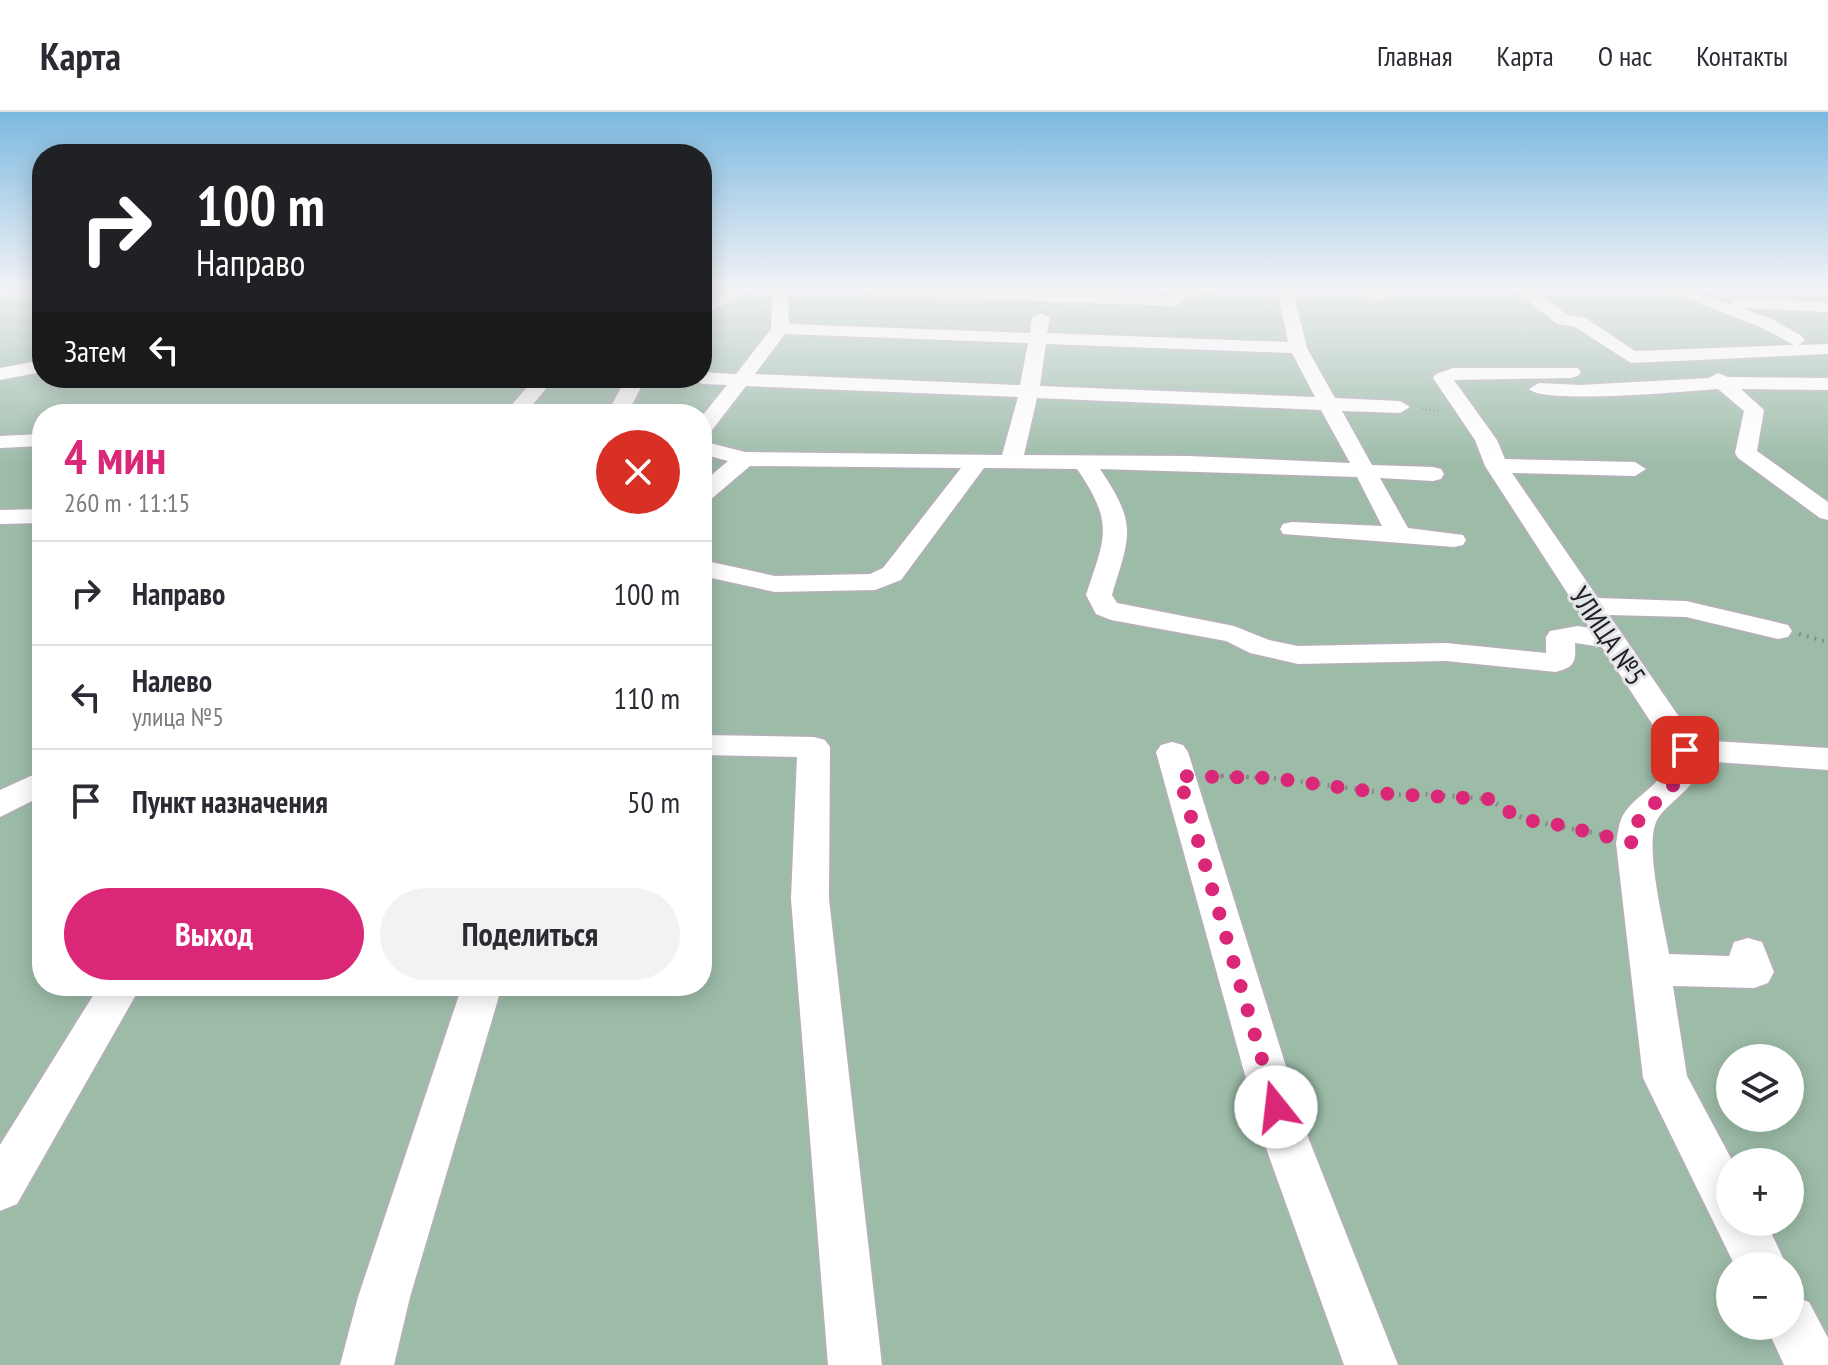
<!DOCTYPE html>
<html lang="ru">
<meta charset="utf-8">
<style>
body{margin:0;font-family:"PT Sans Narrow",sans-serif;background:#f2f2f3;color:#2b2b33;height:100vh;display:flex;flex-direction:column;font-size:30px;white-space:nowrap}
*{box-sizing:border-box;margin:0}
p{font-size:26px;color:#7c7c81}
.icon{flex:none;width:44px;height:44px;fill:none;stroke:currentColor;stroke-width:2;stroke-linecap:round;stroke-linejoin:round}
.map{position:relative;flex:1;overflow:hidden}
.drawer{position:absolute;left:32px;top:292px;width:680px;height:592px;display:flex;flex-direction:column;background:#fff;border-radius:32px;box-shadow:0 4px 20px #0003}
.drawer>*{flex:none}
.hud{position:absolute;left:32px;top:32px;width:680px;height:244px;border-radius:32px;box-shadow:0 4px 20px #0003;background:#202124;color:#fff;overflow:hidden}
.fabs{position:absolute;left:1716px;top:932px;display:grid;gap:16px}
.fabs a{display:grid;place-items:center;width:88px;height:88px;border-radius:50%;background:#fff;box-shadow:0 4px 20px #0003;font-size:40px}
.pin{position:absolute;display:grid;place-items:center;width:68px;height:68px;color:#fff;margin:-34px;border-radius:16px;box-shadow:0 4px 12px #0006}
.me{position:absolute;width:88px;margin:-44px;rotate:344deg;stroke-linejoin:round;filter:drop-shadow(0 0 6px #0008)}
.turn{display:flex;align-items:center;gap:28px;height:168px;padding:0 32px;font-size:36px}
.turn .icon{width:104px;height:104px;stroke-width:2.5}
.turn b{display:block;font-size:56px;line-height:68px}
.then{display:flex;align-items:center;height:76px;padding:0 32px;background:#0003;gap:16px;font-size:30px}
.round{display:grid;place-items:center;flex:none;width:84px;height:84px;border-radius:42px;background:#f2f2f3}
.headline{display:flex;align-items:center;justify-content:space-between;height:136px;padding:0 32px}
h1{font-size:48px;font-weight:700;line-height:60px;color:#db2777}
.cta{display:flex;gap:16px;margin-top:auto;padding:16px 32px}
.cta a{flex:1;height:92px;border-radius:48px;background:#db2777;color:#fff;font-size:32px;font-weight:700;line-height:92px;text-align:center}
.cta a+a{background:#f2f2f3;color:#2b2b33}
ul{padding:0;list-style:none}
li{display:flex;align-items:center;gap:24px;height:104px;padding:0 32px;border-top:2px solid #e1e1e2}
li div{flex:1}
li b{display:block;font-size:30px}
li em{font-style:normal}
header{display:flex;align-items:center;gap:48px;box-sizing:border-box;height:112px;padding:0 40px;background:#fff;border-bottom:2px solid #e1e1e2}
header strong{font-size:38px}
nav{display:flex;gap:44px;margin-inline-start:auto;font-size:28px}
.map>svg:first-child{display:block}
</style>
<header>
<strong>Карта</strong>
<nav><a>Главная</a><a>Карта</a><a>О нас</a><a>Контакты</a></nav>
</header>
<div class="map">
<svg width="1828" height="1253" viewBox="0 0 1828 1253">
<rect width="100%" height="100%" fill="#e4e5ea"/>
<path fill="#9cbca8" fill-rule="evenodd" d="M 0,178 L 42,178 L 42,266 L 702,266 L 702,178 L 1828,178 L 1828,1253 L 0,1253 ZM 42,302 L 702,302 L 702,874 L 42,874 ZM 1730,946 L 1790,946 L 1790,1006 L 1730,1006 ZM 1730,1050 L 1790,1050 L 1790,1110 L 1730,1110 ZM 1730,1154 L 1790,1154 L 1790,1214 L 1730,1214 Z"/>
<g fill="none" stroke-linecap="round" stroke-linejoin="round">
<defs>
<path id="minor" d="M 728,178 L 748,178 L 702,205 L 702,193 Z
M 772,178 L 788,178 L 789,212 L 1030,221 L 1032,206 L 1041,201 L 1050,206 L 1047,221 L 1288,230 L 1277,178 L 1293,178 L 1307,236 L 1335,286 L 1400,289 L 1410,295 L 1400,301 L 1342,299 L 1372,353 L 1433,355 L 1441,357 L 1444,362 L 1441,367 L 1433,369 L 1380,366 L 1408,416 L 1463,423 L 1466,428 L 1463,433 L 1454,435 L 1283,422 L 1280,417 L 1283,412 L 1292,410 L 1382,414 L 1357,365 L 1100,357 C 1138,413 1130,423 1112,483 L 1117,491 L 1234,514 L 1269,528 L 1298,534 L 1446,531 L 1546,541 L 1546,525 L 1550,519 L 1578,514 L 1590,516 L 1485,354 L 1475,328 L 1433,266 L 1436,262 L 1453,256 L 1578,256 L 1581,260 L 1578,264 L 1571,266 L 1454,268 L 1497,328 L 1505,347 L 1635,350 L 1646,357 L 1635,364 L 1512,361 L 1598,486 L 1686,489 L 1788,513 L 1792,519 L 1788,525 L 1778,527 L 1686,505 L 1609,503 L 1695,628 L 1828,636 L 1828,658 L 1701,649 C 1698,679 1662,691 1655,713 C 1646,740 1664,812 1669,842 L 1729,844 L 1734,830 L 1748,826 L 1762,830 L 1774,860 L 1768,871 L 1754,876 L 1673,874 L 1687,964 L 1733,1050 L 1730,1050 L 1730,1110 L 1766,1110 L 1787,1154 L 1735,1154 L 1643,966 L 1616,731 C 1618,721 1619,708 1625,700 C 1644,675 1666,674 1669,638 L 1602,535 L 1575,531 C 1576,550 1575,555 1556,560 L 1446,549 L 1298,552 L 1250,541 L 1226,529 L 1111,508 L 1096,502 L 1086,483 C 1105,425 1115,412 1077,357 L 984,356 L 901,468 L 875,478 L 775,480 L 702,464 L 702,448 L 775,464 L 870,462 L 883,456 L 961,356 L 750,354 L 710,388 L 702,390 L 702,371 L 728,349 L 702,342 L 702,329 L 745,340 L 1002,343 L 1018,285 L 746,274 L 709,322 L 702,324 L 702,304 L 727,273 L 702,272 L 692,266 L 702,266 L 702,260 L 736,262 L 771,217 ZM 785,222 L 1028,231 L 1020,273 L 755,262 ZM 1046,232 L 1292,241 L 1315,285 L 1040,274 ZM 1037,286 L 1321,298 L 1350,351 L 1189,344 L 1024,343 Z
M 864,178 L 1004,178 L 1171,184 L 1176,178 L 1211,178 L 1209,181 L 1187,185 L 1175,194 L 872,183 Z
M 1366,178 L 1383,178 L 1388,184 L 1380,189 L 1374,187 Z
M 1515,178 L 1533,178 L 1568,203 L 1586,206 L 1635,239 L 1794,233 L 1760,215 L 1667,178 L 1690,178 L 1732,193 L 1733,187 L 1739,186 L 1828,190 L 1828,200 L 1741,196 L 1772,207 L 1802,224 L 1805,228 L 1799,233 L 1828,232 L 1828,242 L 1631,251 L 1575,215 L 1557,212 Z
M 42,248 L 42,260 L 0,268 L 0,256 Z
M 1718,261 L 1728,265 L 1828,266 L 1828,278 L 1741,277 L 1764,298 L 1757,339 L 1828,390 L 1828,408 L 1820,406 L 1738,346 L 1735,341 L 1744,299 L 1718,277 C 1689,279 1544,293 1529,277 L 1539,271 L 1580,273 L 1709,266 Z
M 535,266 L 555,266 L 525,302 L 504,302 Z
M 626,266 L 646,266 L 627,302 L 607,302 Z
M 42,322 L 42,334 L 0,336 L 0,324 Z
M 42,397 L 42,411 L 0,412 L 0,398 Z
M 702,623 L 814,625 L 825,628 L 830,635 L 829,787 L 882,1253 L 828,1253 L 791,787 L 797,645 L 702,643 Z
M 1172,630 L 1183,633 L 1188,640 L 1308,1025 L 1398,1253 L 1344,1253 L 1262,1025 L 1156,640 L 1161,633 Z
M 42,659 L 42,684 L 0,705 L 0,678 Z
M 99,874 L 141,874 L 17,1092 L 0,1099 L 0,1033 Z
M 462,874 L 502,874 L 410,1185 L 394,1253 L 340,1253 L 358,1185 Z
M 1790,1183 L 1809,1190 L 1828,1226 L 1828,1253 L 1784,1253 L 1766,1214 L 1790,1214 Z"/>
</defs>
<use href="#minor" stroke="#b1b1b6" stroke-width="4"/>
<path stroke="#88898c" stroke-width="2" stroke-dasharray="1 3" stroke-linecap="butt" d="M 1422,297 L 1442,299"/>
<path stroke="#88898c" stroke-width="4" stroke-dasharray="2 6" stroke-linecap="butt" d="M 1799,522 L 1828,530
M 1206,663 L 1264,666"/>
<path stroke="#88898c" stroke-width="5" stroke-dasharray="2 7" stroke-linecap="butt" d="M 1220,664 L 1273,666 L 1408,684 L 1424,682 L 1489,687 L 1514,703 L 1536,710 L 1605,723"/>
<use href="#minor" fill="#fff" fill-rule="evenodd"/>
</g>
<linearGradient id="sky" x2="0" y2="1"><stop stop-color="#7cb9e0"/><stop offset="0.5" stop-color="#f3f3f6"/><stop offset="1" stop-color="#f3f3f6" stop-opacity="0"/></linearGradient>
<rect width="1828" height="353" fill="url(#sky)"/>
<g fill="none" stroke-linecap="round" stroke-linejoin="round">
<path stroke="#db2777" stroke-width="14" stroke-dasharray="0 25.2" d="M 1276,995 L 1179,664 L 1273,666 L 1389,682 L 1489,687 L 1514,703 L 1536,710 L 1555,712 L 1634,731 L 1639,706 L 1672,675 L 1684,655 L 1685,638"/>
</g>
<g text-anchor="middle" stroke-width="6" stroke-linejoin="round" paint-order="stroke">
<g font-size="28" fill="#202022" stroke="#e4e5ea">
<text transform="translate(1608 524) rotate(56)" y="10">УЛИЦА №5</text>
</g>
</g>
</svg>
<div class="fabs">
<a><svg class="icon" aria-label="layers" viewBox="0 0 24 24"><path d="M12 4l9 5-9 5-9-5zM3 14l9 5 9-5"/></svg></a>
<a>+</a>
<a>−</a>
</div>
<div class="pin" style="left:1685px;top:638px;background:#d93025"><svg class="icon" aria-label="arrive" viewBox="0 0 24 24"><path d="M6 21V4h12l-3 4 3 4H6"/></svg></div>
<svg class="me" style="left:1276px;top:995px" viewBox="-20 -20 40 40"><circle r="19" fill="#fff"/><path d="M0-13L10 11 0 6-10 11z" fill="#db2777"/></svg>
<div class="hud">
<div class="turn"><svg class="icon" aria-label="right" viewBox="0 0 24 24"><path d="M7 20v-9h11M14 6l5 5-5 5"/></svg><div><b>100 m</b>Направо</div></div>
<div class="then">Затем<svg class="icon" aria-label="left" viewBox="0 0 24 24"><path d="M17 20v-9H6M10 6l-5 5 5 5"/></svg></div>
</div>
<section class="drawer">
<div class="headline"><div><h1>4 мин</h1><p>260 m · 11:15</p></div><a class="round" style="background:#d93025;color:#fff"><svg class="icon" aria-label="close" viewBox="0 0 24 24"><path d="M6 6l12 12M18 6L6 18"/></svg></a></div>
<ul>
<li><svg class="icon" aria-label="right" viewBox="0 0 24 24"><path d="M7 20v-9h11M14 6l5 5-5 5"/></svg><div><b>Направо</b></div><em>100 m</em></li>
<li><svg class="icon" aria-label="left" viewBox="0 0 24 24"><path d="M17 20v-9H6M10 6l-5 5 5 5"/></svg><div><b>Налево</b><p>улица №5</p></div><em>110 m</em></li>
<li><svg class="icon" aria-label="arrive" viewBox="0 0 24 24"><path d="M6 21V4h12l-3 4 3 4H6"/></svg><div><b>Пункт назначения</b></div><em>50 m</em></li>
</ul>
<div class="cta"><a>Выход</a><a>Поделиться</a></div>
</section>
</div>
